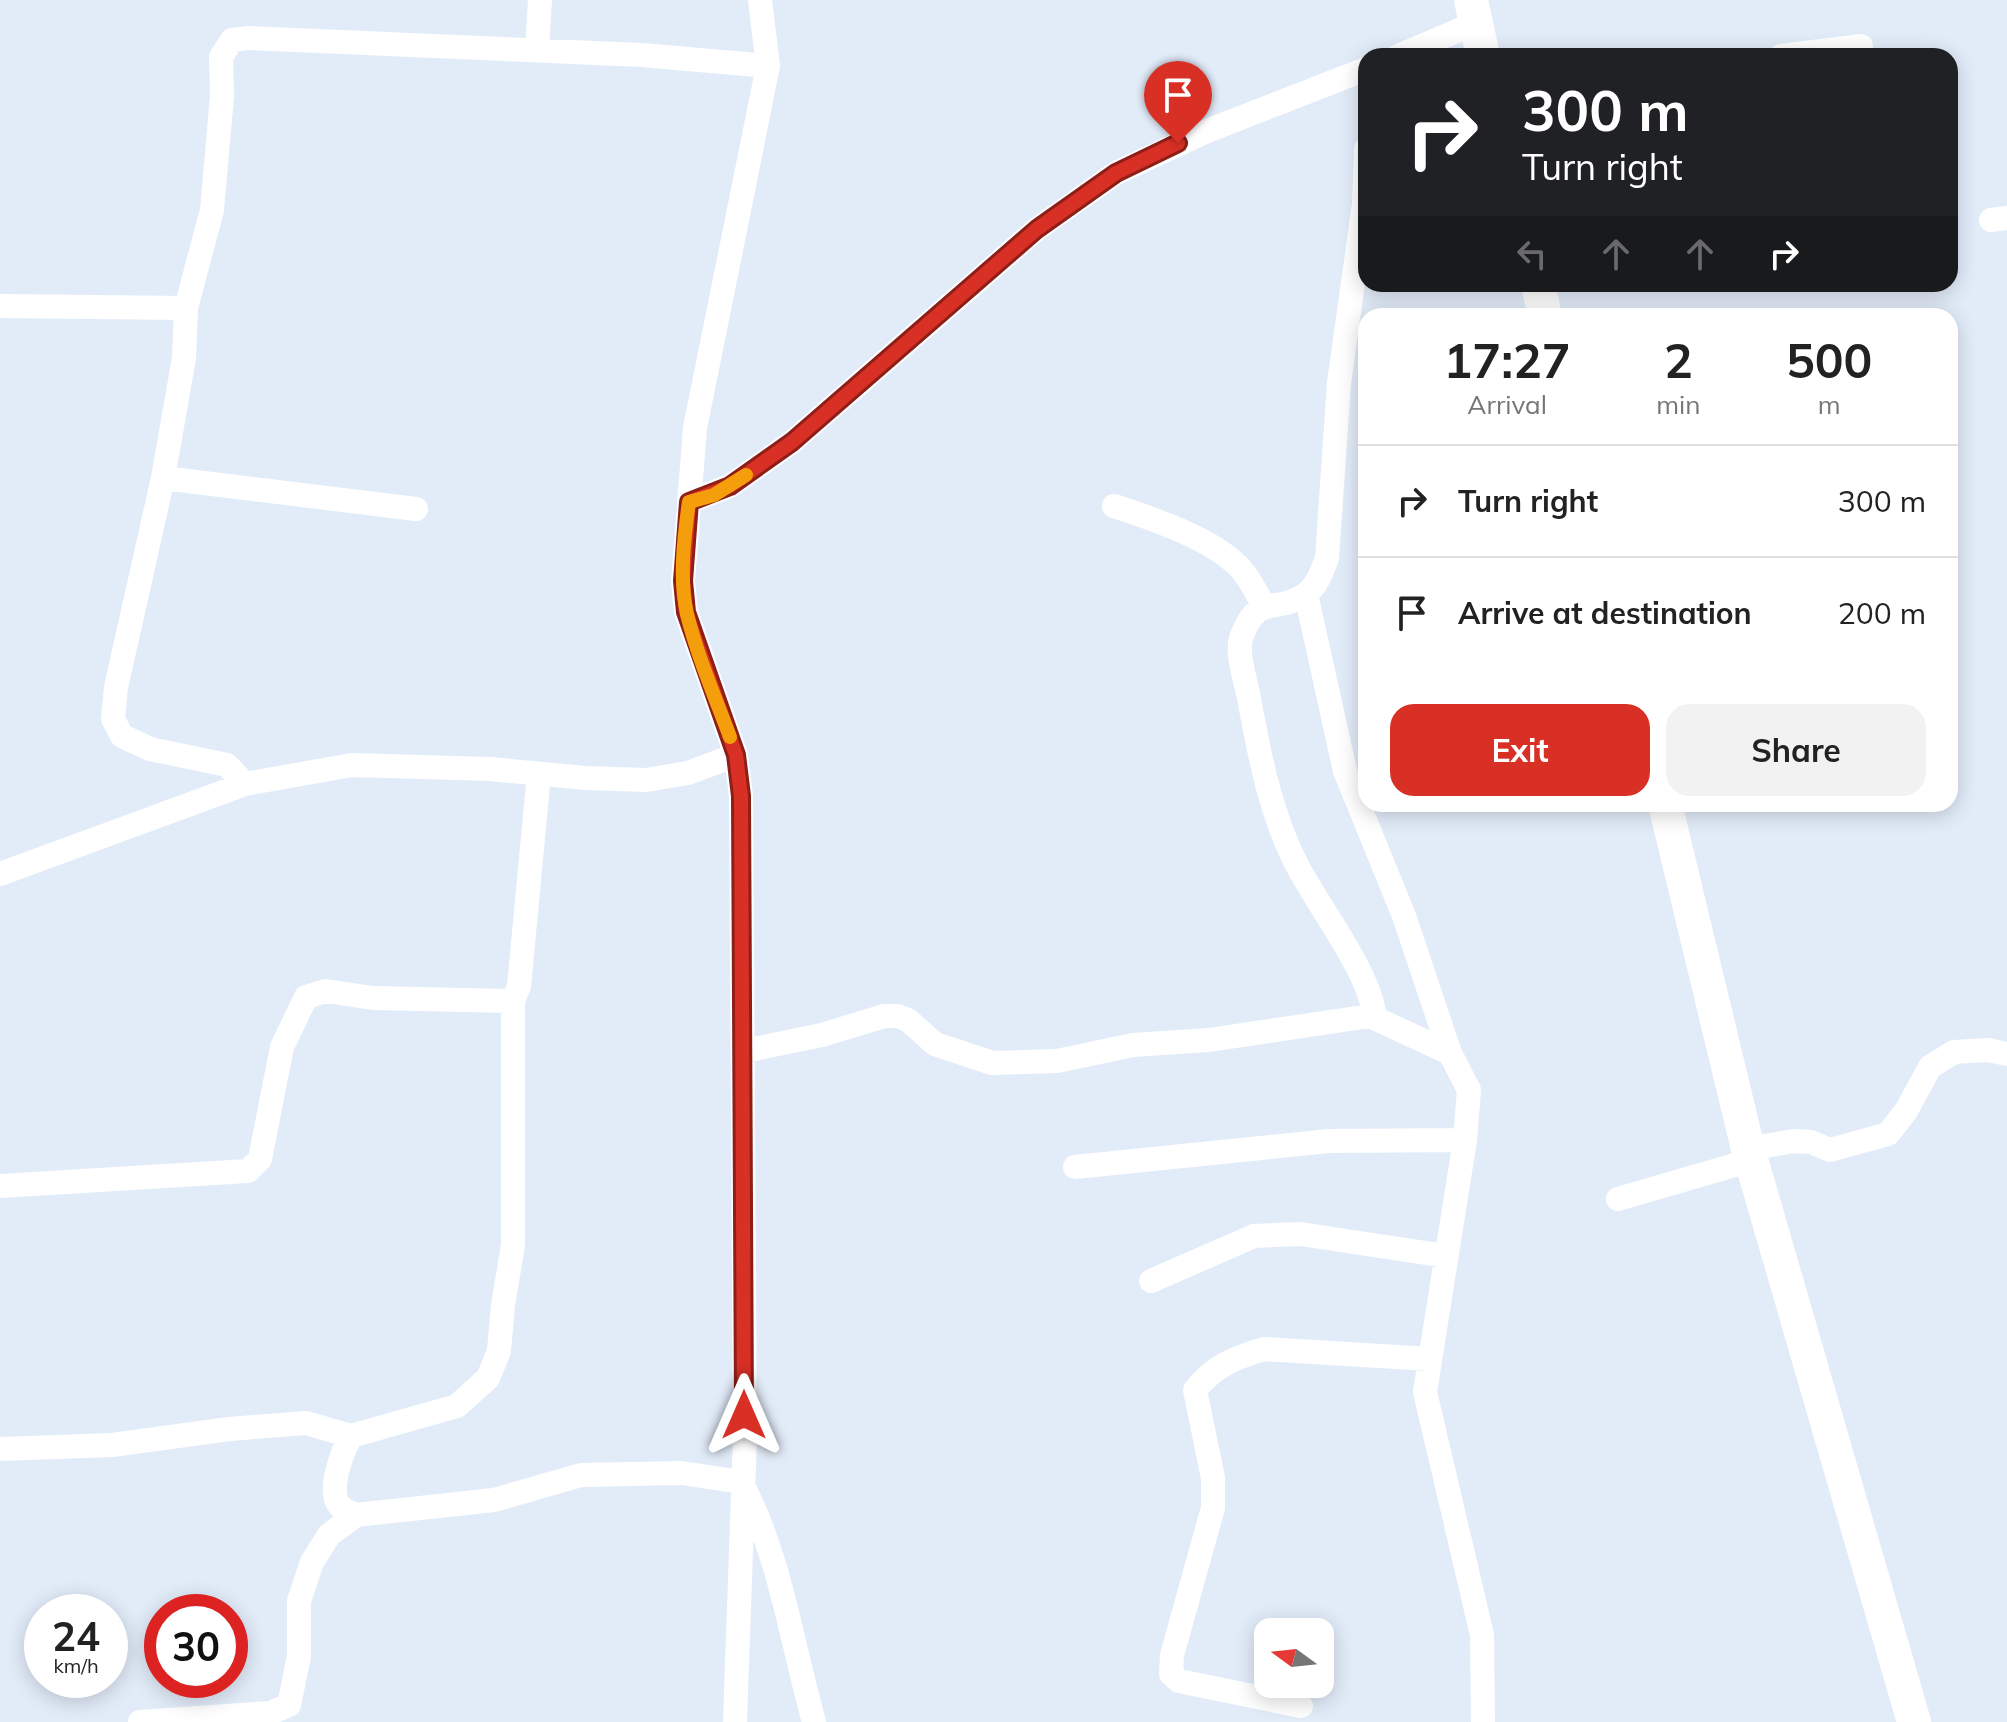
<!DOCTYPE html>
<style>
body{margin:0;font-family:Mulish,sans-serif;background:#f2f2f2;color:#222;height:100vh;display:flex;flex-direction:column;font-size:30px;white-space:nowrap}
*{box-sizing:border-box;margin:0}
p{font-size:26px;color:#767676}
.icon{flex:none;width:44px;height:44px;fill:none;stroke:currentColor;stroke-width:2;stroke-linecap:round;stroke-linejoin:round}
.map{position:relative;flex:1;overflow:hidden}
.details{position:absolute;left:1358px;top:308px;width:600px;height:504px;display:flex;flex-direction:column;background:#fff;border-radius:24px;box-shadow:0 4px 20px #0003}
.details>*{flex:none}
.hud{position:absolute;left:1358px;top:48px;width:600px;height:244px;border-radius:24px;box-shadow:0 4px 20px #0003;background:#202124;color:#fff;overflow:hidden}
.needle{width:52px;rotate:285deg}
.fabs{position:absolute;left:1254px;top:1618px;display:grid;gap:16px}
.fabs a{display:grid;place-items:center;width:80px;height:80px;border-radius:16px;background:#fff;box-shadow:0 4px 20px #0003;font-size:40px}
.speed{position:absolute;left:24px;top:1594px;display:flex;gap:16px;font-size:40px;font-weight:700;text-align:center}
.speed>*{display:grid;place-content:center;width:104px;height:104px;border-radius:50%;background:#fff;box-shadow:0 4px 20px #0003;line-height:1}
.speed small{font-size:20px;font-weight:400}
.speed .limit{border:12px solid #d22;background:#fff;color:#111}
.pin{position:absolute;display:grid;place-items:center;width:68px;height:68px;color:#fff;margin:-82px -34px;border-radius:50% 50% 50% 0;rotate:-45deg;box-shadow:0 0 8px #0007}
.pin .icon{rotate:45deg}
.me{position:absolute;width:88px;margin:-44px;rotate:0deg;stroke-linejoin:round;filter:drop-shadow(0 0 6px #0008)}
.turn{display:flex;align-items:center;gap:28px;height:168px;padding:0 32px;font-size:36px}
.turn .icon{width:104px;height:104px;stroke-width:2.5}
.turn b{display:block;font-size:56px;line-height:68px}
.lanes{display:flex;align-items:center;height:76px;padding:0 32px;background:#0003;justify-content:center;gap:40px;direction:ltr}
.lanes .off{opacity:.35}
.eta{display:flex;justify-content:space-evenly;align-items:center;height:136px;text-align:center}
.eta b{font-size:48px;font-weight:700;line-height:56px}
.primary-button{display:flex;gap:16px;margin-top:auto;padding:16px 32px}
.primary-button a{flex:1;height:92px;border-radius:24px;background:#d93025;color:#fff;font-size:32px;font-weight:700;line-height:92px;text-align:center}
.primary-button a+a{background:#f2f2f2;color:#222}
ul{padding:0;list-style:none}
li{display:flex;align-items:center;gap:24px;height:112px;padding:0 32px;border-top:2px solid #e0e0e0}
li div{flex:1}
li b{display:block;font-size:30px}
li em{font-style:normal}
.map>svg:first-child{display:block}
</style>
<div class="map">
<svg width="2007" height="1722" viewBox="0 0 2007 1722">
<rect width="100%" height="100%" fill="#e2ecf9"/>
<g fill="none" stroke-linecap="round" stroke-linejoin="round">
<path stroke="#fff" stroke-width="24" d="M 537,50 L 540,0
M 1398,56 L 1476,23
M 1781,56 L 1861,46
M 1991,220 L 2007,218
M 0,306 L 186,308
M 163,478 L 416,509
M 689,502 L 730,486 L 792,442 L 1037,229 L 1116,173 L 1207,131 L 1366,69
M 1114,506 C 1151,518 1214,539 1241,569 C 1250,579 1257,594 1264,606
M 1306,594 L 1345,771 L 1404,916 L 1450,1053
M 245,784 L 227,765 L 150,749 L 122,736 L 113,719 L 116,687 L 163,478 L 184,358 L 186,308 L 212,210 L 222,96 L 221,57 L 232,40 L 249,38 L 642,55 L 768,66
M 0,874 L 245,784 L 352,765 L 490,769 L 586,778 L 646,780 L 688,773 L 736,755
M 513,1001 L 513,1245 L 503,1305 L 499,1351 L 488,1378 L 457,1406 L 351,1436 C 343,1450 327,1490 339,1505 C 342,1509 351,1513 356,1515 L 494,1500 L 581,1475 L 682,1473 L 741,1482 C 781,1557 791,1641 814,1722
M 1370,1016 L 1450,1053 L 1469,1090 L 1465,1140 L 1425,1392 L 1482,1635 L 1483,1722
M 744,1051 L 822,1035 L 884,1016 L 897,1016 L 908,1020 L 935,1044 L 992,1063 L 1057,1061 L 1133,1045 L 1209,1040 L 1370,1016 L 1374,1012 C 1367,969 1319,907 1298,867 C 1271,816 1259,754 1249,698 C 1246,681 1236,654 1241,638 C 1258,591 1276,615 1306,594 C 1318,585 1322,571 1327,558 L 1339,383 L 1364,204 L 1366,149
M 1748,1149 L 1794,1141 L 1811,1142 L 1830,1150 L 1888,1134 L 1906,1111 L 1930,1067 L 1954,1052 L 1988,1050 L 2007,1054
M 1075,1167 L 1329,1141 L 1465,1140
M 0,1186 L 248,1171 L 260,1159 L 282,1047 L 306,997 L 326,991 L 373,998 L 513,1001 L 519,986 L 539,774
M 1618,1199 L 1752,1160
M 1151,1281 L 1254,1236 L 1300,1234 L 1446,1256
M 0,1449 L 112,1445 L 229,1429 L 306,1423 L 351,1436
M 1301,1706 L 1179,1681 L 1171,1674 L 1172,1655 L 1213,1508 L 1213,1478 L 1195,1390 C 1214,1366 1234,1358 1264,1349 L 1430,1359
M 140,1722 L 270,1713 L 289,1705 L 299,1656 L 299,1601 L 312,1562 L 329,1535 L 356,1515
M 735,1722 L 745,1436 L 741,796 L 736,755 L 686,612 L 683,581 L 695,428 L 768,66 L 760,0"/>
<path stroke="#fff" stroke-width="34" d="M 1471,0 L 1483,56
M 1538,284 L 1545,316
M 1665,804 L 1748,1149 L 1914,1722"/>
</g>
<g fill="none" stroke-linecap="round" stroke-linejoin="round">
<defs>
<path id="route" d="M 744,1415 L 741,796 L 736,755 L 686,612 L 683,581 L 689,502 L 730,486 L 792,442 L 1037,229 L 1116,173 L 1178,143"/>
</defs>
<use href="#route" stroke="#8d1f18" stroke-width="20"/>
<use href="#route" stroke="#d93025" stroke-width="14"/>
<path stroke="#f59e0b" stroke-width="14" d="M 730,737 C 715,697 697,655 687,614 C 679,579 684,537 689,502 L 714,495 L 746,475"/>
</g>
</svg>
<div class="fabs">
<a><svg class="needle" viewBox="-14 -14 28 28"><path d="M0-13l5 13h-10z" fill="#e53935"/><path d="M0 13l5-13h-10z" fill="#767676"/></svg></a>
</div>
<div class="speed"><div>24<small>km/h</small></div><div class="limit">30</div></div>
<div class="pin" style="left:1178px;top:143px;background:#d93025"><svg class="icon" aria-label="arrive" viewBox="0 0 24 24"><path d="M6 21V4h12l-3 4 3 4H6"/></svg></div>
<svg class="me" style="left:744px;top:1415px" viewBox="-20 -20 40 40"><path d="M0-17L14 15 0 8-14 15z" fill="#d93025" stroke="#fff" stroke-width="4"/></svg>
<div class="hud">
<div class="turn"><svg class="icon" aria-label="right" viewBox="0 0 24 24"><path d="M7 20v-9h11M14 6l5 5-5 5"/></svg><div><b>300 m</b>Turn right</div></div>
<div class="lanes"><svg class="icon off" aria-label="left" viewBox="0 0 24 24"><path d="M17 20v-9H6M10 6l-5 5 5 5"/></svg><svg class="icon off" aria-label="ahead" viewBox="0 0 24 24"><path d="M12 20V5M6 11l6-6 6 6"/></svg><svg class="icon off" aria-label="ahead" viewBox="0 0 24 24"><path d="M12 20V5M6 11l6-6 6 6"/></svg><svg class="icon" aria-label="right" viewBox="0 0 24 24"><path d="M7 20v-9h11M14 6l5 5-5 5"/></svg></div>
</div>
<section class="details">
<div class="eta">
<div><b>17:27</b><p>Arrival</p></div>
<div><b>2</b><p>min</p></div>
<div><b>500</b><p>m</p></div>
</div>
<ul>
<li><svg class="icon" aria-label="right" viewBox="0 0 24 24"><path d="M7 20v-9h11M14 6l5 5-5 5"/></svg><div><b>Turn right</b></div><em>300 m</em></li>
<li><svg class="icon" aria-label="arrive" viewBox="0 0 24 24"><path d="M6 21V4h12l-3 4 3 4H6"/></svg><div><b>Arrive at destination</b></div><em>200 m</em></li>
</ul>
<div class="primary-button"><a>Exit</a><a>Share</a></div>
</section>
</div>
